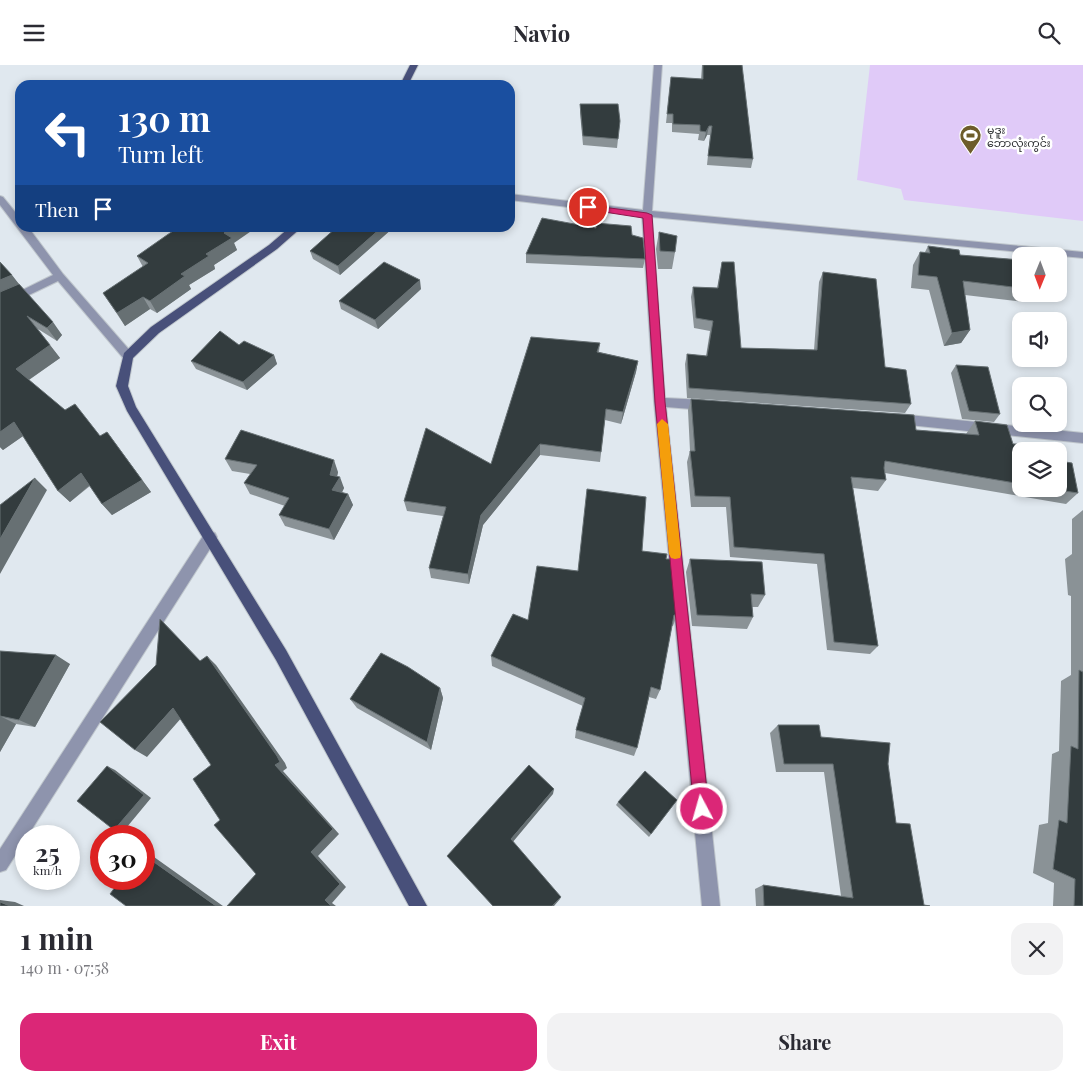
<!DOCTYPE html>
<meta charset="utf-8">
<style>
body{margin:0;font-family:"Playfair Display","Noto Sans Myanmar",serif;background:#f2f2f3;color:#2b2b33;height:100vh;display:flex;flex-direction:column;font-size:19px;white-space:nowrap}
*{box-sizing:border-box;margin:0}
p{font-size:16px;color:#7c7c81}
.icon{flex:none;width:28px;height:28px;fill:none;stroke:currentColor;stroke-width:2;stroke-linecap:round;stroke-linejoin:round}
.map{position:relative;height:841px;overflow:hidden}
.panel{display:flex;flex-direction:column;background:#fff;flex:1}
.panel>*{flex:none}
.banner{position:absolute;left:15px;top:15px;width:500px;height:152px;border-radius:15px;box-shadow:0 2px 8px #0003;background:#1a4fa0;color:#fff;overflow:hidden}
.needle{width:32px;rotate:181deg}
.fabs{position:absolute;left:1012px;top:182px;display:grid;gap:10px}
.fabs a{display:grid;place-items:center;width:55px;height:55px;border-radius:10px;background:#fff;box-shadow:0 2px 8px #0003;font-size:25px}
.speed{position:absolute;left:15px;top:760px;display:flex;gap:10px;font-size:25px;font-weight:700;text-align:center}
.speed>*{display:grid;place-content:center;width:65px;height:65px;border-radius:50%;background:#fff;box-shadow:0 2px 8px #0003;line-height:1}
.speed small{font-size:12px;font-weight:400}
.speed .limit{border:8px solid #d22;background:#fff;color:#111}
.pin{position:absolute;display:grid;place-items:center;width:42px;height:42px;color:#fff;margin:-21px;border:2px solid #fff;border-radius:50%;box-shadow:0 1px 5px #0007}
.me{position:absolute;width:55px;margin:-28px;rotate:354deg;stroke-linejoin:round;filter:drop-shadow(0 0 4px #0008)}
.turn{display:flex;align-items:center;gap:18px;height:105px;padding:0 20px;font-size:22px}
.turn .icon{width:65px;height:65px;stroke-width:2.5}
.turn b{display:block;font-size:35px;line-height:42px}
.then{display:flex;align-items:center;height:48px;padding:0 20px;background:#0003;gap:10px;font-size:19px}
.round{display:grid;place-items:center;flex:none;width:52px;height:52px;border-radius:15px;background:#f2f2f3}
.summary{display:flex;align-items:center;justify-content:space-between;height:85px;padding:0 20px}
h1{font-size:30px;font-weight:700;line-height:38px}
.action{display:flex;gap:10px;margin-top:auto;padding:10px 20px}
.action a{flex:1;height:58px;border-radius:15px;background:#db2777;color:#fff;font-size:20px;font-weight:700;line-height:58px;text-align:center}
.action a+a{background:#f2f2f3;color:#2b2b33}
header{display:flex;justify-content:space-between;align-items:center;height:65px;padding:0 20px;background:#fff;font-size:22px;font-weight:700}
.map>svg:first-child{display:block}
</style>
<header><svg class="icon" aria-label="menu" viewBox="0 0 24 24"><path d="M4 6h16M4 12h16M4 18h16"/></svg>Navio<svg class="icon" aria-label="search" viewBox="0 0 24 24"><circle cx="10" cy="10" r="6"/><path d="M15 15l6 6"/></svg></header>
<div class="map">
<svg width="1083" height="841" viewBox="0 0 1083 841">
<rect width="100%" height="100%" fill="#e0e8ef"/>
<path fill="#e0caf8" d="M 870,0 L 1083,0 L 1083,156 L 904,135 L 901,124 L 857,115 Z"/>
<g fill="none" stroke-linecap="round" stroke-linejoin="round">
<defs>
<path id="minor" d="M 654,0 L 662,0 L 652,146 L 1083,187 L 1083,193 L 652,152 L 665,333 L 704,335 L 710,340 L 704,345 L 666,342 L 720,841 L 702,841 L 654,337 L 642,151 L 510,135 L 510,129 L 643,145 Z
M 0,131 L 3,132 L 20,153 L 20,162 L 28,162 L 63,209 L 132,288 L 134,291 L 132,294 L 124,294 L 58,216 L 0,244 L 0,236 L 53,210 L 0,140 Z
M 899,349 L 1083,368 L 1083,378 L 899,359 L 895,357 L 893,354 L 895,351 Z
M 210,466 L 215,468 L 217,472 L 215,476 L 6,805 L 0,807 L 0,784 L 205,468 Z"/>
<path id="major" d="M 410,0 L 418,0 L 408,20 L 400,20 Z
M 290,162 L 302,162 L 277,184 L 159,268 L 133,293 L 128,321 L 136,342 L 286,585 L 427,841 L 409,841 L 276,595 L 127,346 L 116,321 L 124,288 L 151,262 L 269,180 Z"/>
</defs>
<use href="#minor" stroke="#bfc6cc" stroke-width="2"/>
<use href="#major" stroke="#bfc6cc" stroke-width="2"/>
<use href="#minor" fill="#8e94ad" fill-rule="evenodd"/>
<use href="#major" fill="#48507a" fill-rule="evenodd"/>
</g>
<path fill="#8a9296" d="M 702,0 L 742,0 L 753,94 L 751,103 L 707,100 L 710,70 L 707,70 L 704,76 L 698,75 L 699,69 L 672,67 L 672,58 L 666,58 L 671,12 L 701,14 Z
M 580,39 L 620,56 L 617,83 L 583,80 L 580,48 Z
M 337,162 L 394,162 L 340,210 L 313,194 L 310,186 Z
M 659,167 L 675,187 L 672,204 L 658,204 L 656,184 Z
M 632,170 L 645,194 L 643,203 L 526,198 L 526,189 Z
M 234,178 L 237,185 L 214,200 L 215,204 L 189,220 L 191,224 L 157,248 L 150,244 L 125,261 L 103,228 L 143,202 L 137,191 Z
M 928,181 L 960,190 L 1021,195 L 1021,229 L 1030,229 L 1024,237 L 965,230 L 970,265 L 961,278 L 944,281 L 929,225 L 911,223 L 913,200 L 920,187 L 925,187 Z
M 0,197 L 62,270 L 57,276 L 38,264 L 60,293 L 29,315 L 65,345 L 85,352 L 100,371 L 107,367 L 151,427 L 112,450 L 102,439 L 90,421 L 70,437 L 58,426 L 23,371 L 3,385 L 0,382 Z
M 722,197 L 741,283 L 814,285 L 819,217 L 823,207 L 885,302 L 911,339 L 905,348 L 687,333 L 685,299 L 687,289 L 706,291 L 710,266 L 694,263 L 691,232 L 693,222 L 717,223 Z
M 421,224 L 378,264 L 341,244 L 339,236 Z
M 600,278 L 599,287 L 638,296 L 636,307 L 621,359 L 605,355 L 600,397 L 540,390 L 483,460 L 469,519 L 431,513 L 429,503 L 443,451 L 407,446 L 404,436 L 491,399 Z
M 239,280 L 274,290 L 277,299 L 247,325 L 196,304 L 191,296 Z
M 956,300 L 1000,349 L 994,357 L 962,354 L 951,308 Z
M 691,334 L 916,365 L 966,369 L 975,356 L 1013,379 L 1020,389 L 1021,389 L 1021,424 L 1059,424 L 1078,428 L 1066,439 L 885,408 L 886,415 L 878,426 L 853,423 L 878,581 L 870,589 L 827,585 L 817,499 L 730,492 L 726,442 L 691,442 L 687,397 L 690,386 L 688,345 Z
M 225,394 L 338,407 L 337,412 L 344,423 L 342,428 L 348,429 L 353,440 L 334,475 L 285,461 L 279,450 L 285,441 L 250,429 L 244,418 L 250,409 L 232,406 Z
M 1083,445 L 1083,841 L 1053,841 L 1054,818 L 1033,808 L 1039,760 L 1048,758 L 1052,689 L 1059,686 L 1061,616 L 1071,610 L 1071,531 L 1068,530 L 1065,494 L 1072,489 L 1072,454 Z
M 642,486 L 666,494 L 677,550 L 673,561 L 672,561 L 660,625 L 656,634 L 649,632 L 637,683 L 634,691 L 575,673 L 576,665 L 583,641 L 492,601 L 491,591 L 578,506 Z
M 690,494 L 765,530 L 758,542 L 752,542 L 753,552 L 747,564 L 692,561 L 686,507 Z
M 0,586 L 70,599 L 35,662 L 16,659 L 0,687 Z
M 440,623 L 443,633 L 431,685 L 357,643 L 350,634 Z
M 778,660 L 821,672 L 888,699 L 896,758 L 924,840 L 930,841 L 756,841 L 755,824 L 763,820 L 841,831 L 824,707 L 776,707 L 770,668 Z
M 677,735 L 649,772 L 616,740 L 618,737 Z"/>
<path fill="#677073" d="M 709,61 L 707,70 L 704,76 L 706,67 Z
M 233,162 L 257,162 L 234,178 L 237,185 L 214,200 L 215,204 L 189,220 L 191,224 L 157,248 L 150,236 L 181,209 L 206,189 L 224,168 Z
M 382,162 L 394,162 L 340,210 L 338,201 Z
M 12,210 L 22,223 L 0,234 L 0,215 Z
M 420,215 L 421,224 L 378,264 L 375,255 Z
M 143,232 L 150,244 L 125,261 L 117,248 Z
M 27,251 L 60,293 L 27,316 L 16,304 Z
M 53,257 L 62,270 L 57,276 L 47,263 Z
M 970,265 L 961,278 L 944,281 L 952,268 Z
M 274,290 L 277,299 L 247,325 L 243,317 Z
M 638,296 L 636,307 L 621,359 L 623,347 Z
M 14,357 L 26,369 L 3,385 L 0,382 L 0,367 Z
M 107,367 L 151,427 L 112,450 L 102,439 Z
M 540,379 L 540,390 L 483,460 L 469,519 L 468,509 L 481,450 Z
M 334,395 L 338,407 L 335,420 L 340,412 L 344,423 L 337,436 L 332,425 L 330,410 Z
M 81,408 L 91,419 L 70,437 L 58,426 Z
M 35,413 L 47,425 L 0,509 L 0,474 Z
M 348,429 L 353,440 L 334,475 L 329,464 Z
M 160,554 L 170,564 L 209,605 L 200,596 Z
M 56,590 L 70,599 L 35,662 L 19,655 Z
M 207,591 L 216,600 L 285,698 L 287,703 L 283,706 L 339,769 L 318,791 L 346,822 L 332,838 L 336,841 L 331,841 L 325,835 L 311,787 Z
M 440,623 L 443,633 L 431,685 L 427,677 Z
M 173,643 L 183,651 L 147,692 L 135,685 Z
M 0,651 L 16,659 L 0,687 Z
M 107,701 L 115,705 L 151,733 L 122,768 L 114,765 Z
M 554,724 L 553,729 L 512,778 L 511,774 Z
M 144,789 L 154,792 L 223,841 L 216,841 L 144,790 Z
M 561,832 L 560,834 L 554,841 L 552,841 Z
M 0,835 L 15,837 L 24,841 L 10,841 L 0,837 Z"/>
<path fill="#333c3e" stroke="#677073" d="M 703,0 L 742,0 L 753,94 L 708,91 L 712,61 L 709,61 L 706,67 L 700,66 L 700,60 L 673,59 L 673,49 L 667,49 L 671,12 L 703,14 Z
M 580,39 L 618,39 L 620,56 L 618,74 L 583,71 Z
M 542,153 L 596,163 L 596,158 L 631,161 L 632,170 L 643,173 L 645,194 L 526,189 Z
M 179,162 L 233,162 L 224,168 L 232,173 L 206,189 L 209,191 L 181,209 L 185,211 L 150,236 L 143,232 L 117,248 L 103,228 L 148,198 L 137,191 L 167,170 Z
M 337,162 L 382,162 L 338,201 L 310,186 Z
M 659,167 L 677,171 L 675,187 L 660,186 Z
M 928,181 L 959,185 L 960,190 L 1021,195 L 1021,223 L 963,216 L 970,265 L 952,268 L 937,212 L 918,210 L 920,187 L 930,188 Z
M 0,197 L 12,210 L 0,215 Z
M 384,197 L 420,215 L 375,255 L 339,236 Z
M 722,197 L 734,197 L 741,283 L 817,285 L 823,207 L 876,214 L 885,302 L 906,305 L 911,339 L 689,323 L 687,289 L 707,291 L 713,256 L 696,253 L 693,222 L 718,223 Z
M 19,219 L 53,257 L 47,263 L 27,251 L 50,280 L 16,304 L 65,345 L 75,339 L 100,371 L 107,367 L 142,415 L 102,439 L 81,408 L 58,426 L 14,357 L 0,367 L 0,227 Z
M 220,266 L 239,280 L 244,276 L 274,290 L 243,317 L 191,296 Z
M 531,272 L 600,278 L 597,287 L 638,296 L 623,347 L 606,344 L 601,387 L 540,379 L 481,450 L 468,509 L 429,503 L 446,442 L 404,436 L 426,363 L 491,399 Z
M 956,300 L 988,302 L 1000,349 L 969,346 Z
M 691,334 L 914,350 L 916,365 L 979,370 L 975,356 L 1007,360 L 1013,379 L 1017,379 L 1020,389 L 1021,389 L 1021,419 L 885,396 L 884,403 L 886,415 L 851,412 L 878,581 L 834,577 L 824,489 L 734,482 L 730,432 L 695,431 L 690,386 L 695,386 Z
M 241,365 L 334,395 L 330,410 L 340,412 L 332,425 L 348,429 L 329,464 L 279,450 L 289,433 L 244,418 L 257,400 L 225,394 Z
M 1059,396 L 1072,398 L 1078,428 L 1051,424 L 1059,424 Z
M 35,413 L 0,474 L 0,440 Z
M 587,424 L 646,432 L 642,486 L 667,489 L 666,494 L 672,494 L 677,550 L 674,550 L 660,625 L 651,622 L 637,683 L 576,665 L 585,633 L 491,591 L 513,549 L 528,555 L 537,501 L 578,506 Z
M 690,494 L 762,497 L 765,530 L 751,529 L 753,552 L 697,550 Z
M 160,554 L 200,596 L 207,591 L 277,691 L 280,697 L 275,700 L 333,764 L 311,787 L 340,819 L 325,835 L 331,841 L 227,841 L 256,809 L 214,760 L 220,755 L 193,714 L 211,700 L 173,643 L 135,685 L 100,657 L 156,600 Z
M 0,586 L 56,590 L 19,655 L 0,651 L 0,652 Z
M 381,588 L 408,602 L 440,623 L 427,677 L 350,634 Z
M 1079,605 L 1083,607 L 1083,841 L 1074,841 L 1075,814 L 1053,804 L 1059,755 L 1067,758 L 1071,681 L 1078,684 Z
M 778,660 L 819,660 L 821,672 L 890,678 L 888,699 L 896,758 L 910,759 L 924,840 L 930,841 L 764,841 L 763,820 L 853,833 L 833,699 L 784,699 Z
M 529,700 L 554,724 L 511,774 L 561,832 L 552,841 L 493,841 L 447,791 Z
M 107,701 L 144,730 L 114,765 L 77,736 Z
M 645,706 L 677,735 L 651,769 L 618,737 Z
M 144,790 L 216,841 L 126,841 L 110,829 L 121,814 L 144,814 Z
M 0,837 L 10,841 L 0,841 Z"/>
<path fill="#db2777" stroke="#8e194d" d="M 588,140 L 647,148 L 652,150 L 665,337 L 709,744 L 707,749 L 702,751 L 696,749 L 694,744 L 655,337 L 643,153 L 585,144 L 585,141 Z"/>
<path fill="#f59e0b" d="M 662,354 L 668,359 L 681,489 L 680,493 L 675,494 L 671,493 L 669,489 L 657,359 Z"/>
<defs>
<symbol id="stadium-pin" viewBox="-11 -11 22 30"><path d="M0 17L-7.5 6A9.5 9.5 0 1 1 7.5 6Z" fill="#6d5c2a" stroke="#fff"/><path d="M0-5a6.5 5 0 1 0 0 10a6.5 5 0 1 0 0-10ZM-3.5-1.8h7v3.6h-7Z" fill="#fff"/></symbol>
</defs>
<g fill-rule="evenodd">
<use href="#stadium-pin" x="958" y="58" width="25" height="34"/>
</g>
<g text-anchor="middle" stroke-width="5" stroke-linejoin="round" paint-order="stroke">
<g font-size="11" fill="#26292b" stroke="#fff" text-anchor="start">
<text x="987" y="69">မုဒူး<tspan x="987" dy="13">ဘောလုံးကွင်း</tspan></text>
</g>
</g>
</svg>
<div class="fabs">
<a><svg class="needle" viewBox="-14 -14 28 28"><path d="M0-13l5 13h-10z" fill="#e53935"/><path d="M0 13l5-13h-10z" fill="#7c7c81"/></svg></a>
<a><svg class="icon" aria-label="sound" viewBox="0 0 24 24"><path d="M4 9h4l5-4v14l-5-4H4zM17 9q2 3 0 6"/></svg></a>
<a><svg class="icon" aria-label="search" viewBox="0 0 24 24"><circle cx="10" cy="10" r="6"/><path d="M15 15l6 6"/></svg></a>
<a><svg class="icon" aria-label="layers" viewBox="0 0 24 24"><path d="M12 4l9 5-9 5-9-5zM3 14l9 5 9-5"/></svg></a>
</div>
<div class="speed"><div>25<small>km/h</small></div><div class="limit">30</div></div>
<div class="pin" style="left:588px;top:142px;background:#d93025"><svg class="icon" aria-label="arrive" viewBox="0 0 24 24"><path d="M6 21V4h12l-3 4 3 4H6"/></svg></div>
<svg class="me" style="left:702px;top:744px" viewBox="-20 -20 40 40"><circle r="17" fill="#db2777" stroke="#fff" stroke-width="3"/><path d="M0-11L8 9 0 5-8 9z" fill="#fff"/></svg>
<div class="banner">
<div class="turn"><svg class="icon" aria-label="left" viewBox="0 0 24 24"><path d="M17 20v-9H6M10 6l-5 5 5 5"/></svg><div><b>130 m</b>Turn left</div></div>
<div class="then">Then<svg class="icon" aria-label="arrive" viewBox="0 0 24 24"><path d="M6 21V4h12l-3 4 3 4H6"/></svg></div>
</div>
</div>
<section class="panel">
<div class="summary"><div><h1>1 min</h1><p>140 m · 07:58</p></div><a class="round"><svg class="icon" aria-label="close" viewBox="0 0 24 24"><path d="M6 6l12 12M18 6L6 18"/></svg></a></div>
<div class="action"><a>Exit</a><a>Share</a></div>
</section>
